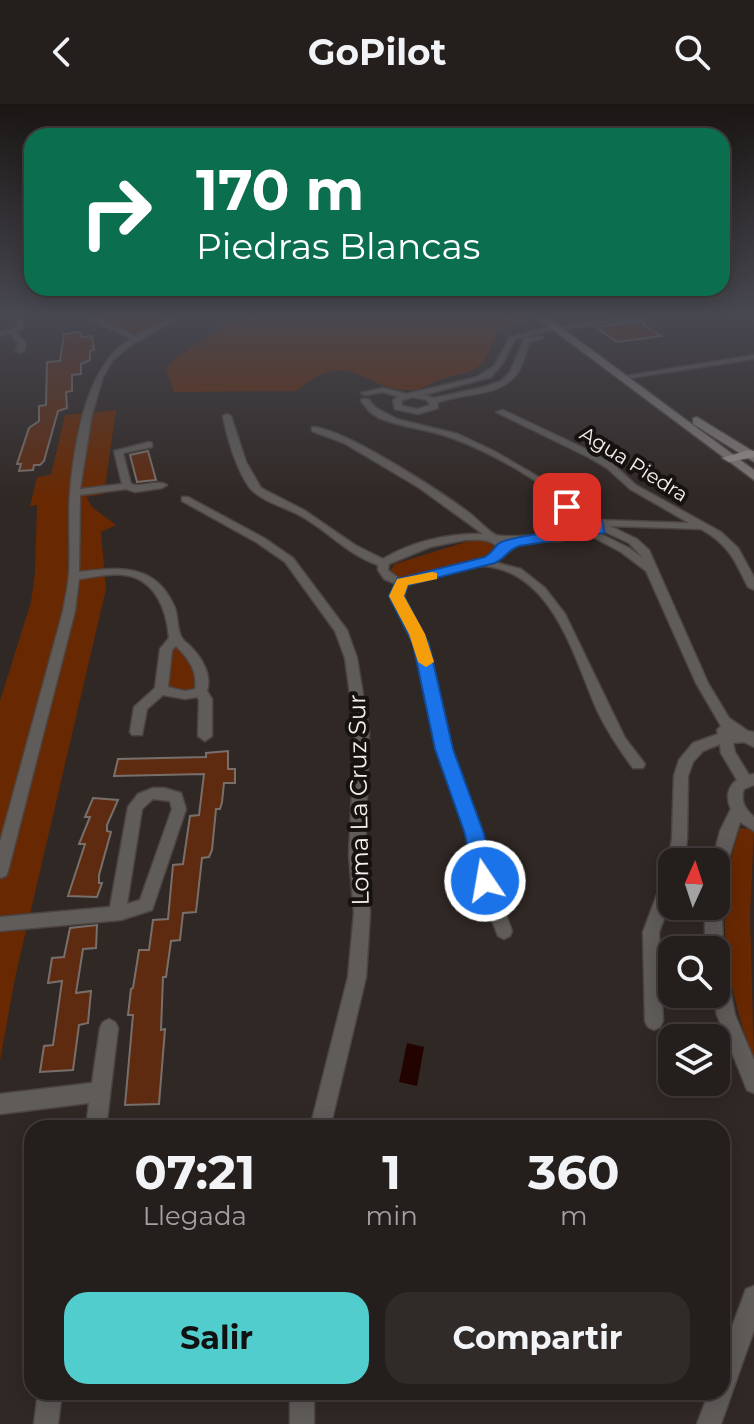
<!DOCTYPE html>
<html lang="es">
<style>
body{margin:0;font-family:Montserrat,sans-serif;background:#302b29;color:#f1f3f6;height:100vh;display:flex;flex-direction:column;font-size:30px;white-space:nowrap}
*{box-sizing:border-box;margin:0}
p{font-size:26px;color:#a3a2a3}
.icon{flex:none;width:44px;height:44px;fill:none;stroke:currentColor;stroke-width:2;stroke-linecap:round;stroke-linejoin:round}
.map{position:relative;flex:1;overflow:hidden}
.panel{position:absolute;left:24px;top:1016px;width:706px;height:280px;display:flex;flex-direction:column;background:#241e1c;border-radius:24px;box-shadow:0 4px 20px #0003,0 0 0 2px #413c3b}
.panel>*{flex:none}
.top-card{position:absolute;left:24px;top:24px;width:706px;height:168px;border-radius:24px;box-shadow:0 4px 20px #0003,0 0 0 2px #413c3b;background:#0b6e4f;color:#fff;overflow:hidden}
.needle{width:52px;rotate:3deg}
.buttons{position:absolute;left:658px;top:744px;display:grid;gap:16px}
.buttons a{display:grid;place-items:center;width:72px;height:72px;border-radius:16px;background:#241e1c;box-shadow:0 4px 20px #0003,0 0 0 2px #413c3b;font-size:40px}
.pin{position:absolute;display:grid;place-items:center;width:68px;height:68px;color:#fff;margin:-34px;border-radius:16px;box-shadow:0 4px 12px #0006}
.me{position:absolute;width:88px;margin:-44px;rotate:348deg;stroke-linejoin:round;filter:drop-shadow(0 0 6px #0008)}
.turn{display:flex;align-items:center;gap:28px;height:168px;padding:0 40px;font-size:36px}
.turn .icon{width:104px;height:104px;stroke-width:2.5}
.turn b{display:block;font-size:56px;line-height:68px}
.eta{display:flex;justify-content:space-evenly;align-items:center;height:136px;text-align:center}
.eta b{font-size:48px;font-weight:700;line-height:56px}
.button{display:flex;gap:16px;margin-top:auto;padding:16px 40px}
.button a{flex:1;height:92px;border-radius:24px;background:#52cdcd;color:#111;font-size:32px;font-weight:700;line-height:92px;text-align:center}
.button a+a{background:#302b29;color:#f1f3f6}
header{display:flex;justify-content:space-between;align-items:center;height:104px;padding:0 40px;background:#241e1c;font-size:36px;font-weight:700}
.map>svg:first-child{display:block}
</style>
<header><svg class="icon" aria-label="back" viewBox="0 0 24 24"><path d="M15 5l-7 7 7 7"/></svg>GoPilot<svg class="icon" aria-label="search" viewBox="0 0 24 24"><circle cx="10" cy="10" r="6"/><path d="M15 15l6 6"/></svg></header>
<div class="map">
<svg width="754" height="1320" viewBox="0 0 754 1320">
<rect width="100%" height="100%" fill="#302825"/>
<path fill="#682802" d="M 90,210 L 177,210 L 136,231 Z
M 261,210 L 504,211 L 524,210 L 522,221 L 498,227 C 479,268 485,264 442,275 C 432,278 422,286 412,286 C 363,288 350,240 297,287 L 174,288 L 166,266 L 173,256 L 234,215 Z
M 116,306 L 104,390 L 86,393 L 93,404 L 116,421 L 101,428 L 106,485 L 15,874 L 0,957 L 0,597 L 31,498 L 35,469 L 37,401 L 30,402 L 37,373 L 51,371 L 65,311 Z
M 475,435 L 495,439 L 496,449 L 489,454 L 409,476 L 394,472 L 391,465 L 395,460 Z
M 174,542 L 182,544 L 198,574 L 197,584 C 187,591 176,587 166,583 L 169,550 Z
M 740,724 L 754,726 L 750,811 L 754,957 C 726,880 712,804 740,724 Z"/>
<path fill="#230300" d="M 407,939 L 424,943 L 417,982 L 399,978 Z"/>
<path fill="#5e2b11" stroke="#786f6b" stroke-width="2" d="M 643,216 L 644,221 L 661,232 L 617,238 L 596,223 Z
M 80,228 L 81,233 L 92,232 L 94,246 L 90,247 L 90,256 L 81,260 L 81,270 L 72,271 L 72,287 L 66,288 L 67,304 L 58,307 L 44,357 L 40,361 L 34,361 L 33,366 L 19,367 L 21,360 L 17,360 L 29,324 L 39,317 L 39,302 L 46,301 L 47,258 L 60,257 L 64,230 Z
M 148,347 L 156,376 L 137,378 L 130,351 Z
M 228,647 L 228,665 L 235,665 L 235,679 L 224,679 L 222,698 L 220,705 L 216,705 L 212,746 L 209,753 L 202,754 L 196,808 L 183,809 L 180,836 L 171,837 L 166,873 L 163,873 L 161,926 L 165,925 L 159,1000 L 125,1001 L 133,911 L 128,911 L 131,885 L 133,884 L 139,846 L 149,846 L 153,816 L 168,815 L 173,761 L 183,760 L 190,712 L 199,711 L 204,670 L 114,672 L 118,655 L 206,653 L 206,649 Z
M 93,694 L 118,696 L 107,721 L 107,727 L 111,728 L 99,771 L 99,779 L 102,779 L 97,793 L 68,792 L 85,740 L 79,740 L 90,713 L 85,713 Z
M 97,821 L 96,844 L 83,845 L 76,889 L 91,887 L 88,919 L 79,921 L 73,966 L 40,968 L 44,942 L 53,941 L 62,877 L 48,879 L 52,854 L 64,853 L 70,824 Z"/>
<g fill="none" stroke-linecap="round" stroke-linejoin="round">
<defs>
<path id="minor" d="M 18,210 L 24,210 L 22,225 L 16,228 L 26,239 L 24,247 L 20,249 L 16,247 L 18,239 L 10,229 L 0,232 L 0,228 L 16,224 Z
M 80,210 L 88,210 L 136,232 L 177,210 L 185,210 L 131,241 L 113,256 L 103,273 L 92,310 L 80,385 L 122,380 L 114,347 L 149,338 L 152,339 L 152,343 L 123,349 L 131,380 C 143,384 157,375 167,381 L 162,384 L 135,388 L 126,385 L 80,391 L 79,468 C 120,463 156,459 175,504 C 178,513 177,527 182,534 C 184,538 188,539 191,543 C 202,554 212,571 207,587 L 212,595 L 212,632 L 205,637 L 198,632 L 199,596 L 197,593 L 185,595 L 163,591 L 147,605 L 142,631 L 132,631 L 130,628 L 134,603 L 155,584 L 160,545 L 169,534 C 167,507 156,475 124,471 C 110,469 94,473 79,475 L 75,507 L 8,767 L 6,772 L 0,774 L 0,738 L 63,507 C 65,495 68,482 69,470 C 71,440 67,407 71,378 C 76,333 88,258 131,235 ZM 176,542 C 188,554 198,567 195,585 L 185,587 L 168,583 L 172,546 Z
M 645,210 L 661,210 L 565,225 L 562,223 Z
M 554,222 L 556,225 L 515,235 L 503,259 L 491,273 L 424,291 L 434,294 L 484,283 L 501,277 L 510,268 L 524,235 L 543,232 L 543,234 L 530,238 C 526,248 523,259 518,268 C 502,294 462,288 437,299 L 438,304 L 418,310 L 395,305 L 393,296 L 399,293 L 383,288 L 365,291 L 361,289 L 383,284 L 407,290 L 477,273 L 494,262 L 510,233 ZM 412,293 L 427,296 L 430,301 L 418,305 L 402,302 L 401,297 Z
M 754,251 L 754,255 L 630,274 L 626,272 Z
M 362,295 L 368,295 L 376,304 L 397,315 L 458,330 L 494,347 L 556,383 L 598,416 L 689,419 L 630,385 L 607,364 L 588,353 L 496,308 L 503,306 L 594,349 L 613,360 L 636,381 L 721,428 L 738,444 L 754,473 L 754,486 L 748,483 C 734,455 729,441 701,425 L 610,422 L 637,435 L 649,446 L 708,579 L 729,614 L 748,627 L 754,628 L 754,643 L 744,638 L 733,639 L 735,648 L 749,671 L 754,670 L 754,681 L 744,685 C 740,697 745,705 754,713 L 754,727 L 740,718 L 722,776 L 716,778 L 716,758 L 712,758 L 720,727 L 731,705 C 726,695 727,683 737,676 L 721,649 L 720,640 L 703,647 L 693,658 L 688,672 L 687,735 L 684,758 L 672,758 L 672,763 L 668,758 L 672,735 L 674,672 L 679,656 L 693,639 L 718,630 L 717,626 L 721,622 L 696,579 L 646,467 L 621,448 L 589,431 L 559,437 L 503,437 L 508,443 L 503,453 L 494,458 L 521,465 L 545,484 L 565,510 L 625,634 L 645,660 L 643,664 L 633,664 C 619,645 607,627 597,606 C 574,553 553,469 485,462 C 470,460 425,478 407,481 L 403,495 L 427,540 L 451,645 L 483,730 L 493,777 L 512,827 L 510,832 L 504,835 L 498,832 L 477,777 L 467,730 L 437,645 L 415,540 L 391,495 L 396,480 L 384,475 L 378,466 L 378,461 C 345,450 324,422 293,408 C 278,401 260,396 249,383 C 236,364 227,334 223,312 L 227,310 L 231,312 L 246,358 L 261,384 L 304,406 L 355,441 L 383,455 C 412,437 450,429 483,430 L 418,383 L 344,339 L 312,327 L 312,323 C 342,323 440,387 468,408 C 475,413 489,428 496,431 C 505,434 565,430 576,428 L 575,418 L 586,416 C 549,382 500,352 452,334 C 429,325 403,324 379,314 L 370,308 L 361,297 ZM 592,421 L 594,423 L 590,426 L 585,424 L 584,422 ZM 603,427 L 629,439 L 643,454 L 629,444 L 599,429 ZM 465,436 C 478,436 488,434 498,443 L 495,449 L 486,454 L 408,475 L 398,474 L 388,466 L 389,460 L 430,443 Z
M 182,393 L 188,393 L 264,434 L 293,454 L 347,526 L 357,554 L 369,627 L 365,751 L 370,809 L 366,873 L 330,1024 L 310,1024 L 348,873 L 354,809 L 349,751 L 355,627 L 345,554 L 335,527 L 285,458 L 256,438 L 182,397 Z
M 153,684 L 164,684 L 181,689 L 186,705 L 152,806 L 121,816 L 0,827 L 0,813 L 110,803 L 128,703 L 138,690 ZM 153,695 L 170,697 L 172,705 L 140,796 L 127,800 L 142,705 Z
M 672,765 L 672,794 L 659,828 L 663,917 L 660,923 L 654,926 L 648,923 L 645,917 L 643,828 L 664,772 L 666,767 Z
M 716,796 C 724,804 725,844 717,853 L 722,854 L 725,860 L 735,911 L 754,956 L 754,989 L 747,986 L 717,911 L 713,890 L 716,890 L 716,846 L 705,846 L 705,802 L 716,802 Z
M 109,915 L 115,918 L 118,924 L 106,1024 L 86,1024 L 89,999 L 0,1010 L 0,990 L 92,979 L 100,924 L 103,918 Z
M 754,1182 L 754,1226 L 721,1320 L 697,1320 L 709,1288 L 722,1288 L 722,1250 L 746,1185 Z
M 38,1288 L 62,1288 L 58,1320 L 34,1320 Z
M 290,1288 L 314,1288 L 314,1320 L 290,1320 Z"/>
<path id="secondary" d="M 532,210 L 543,210 L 754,366 L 754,376 Z
M 697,313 L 754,348 L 754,358 L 693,320 L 693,314 Z"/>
<path id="primary" d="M 749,346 L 754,347 L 754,353 L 729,358 L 722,354 Z"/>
</defs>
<use href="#minor" stroke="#4c4441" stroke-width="3"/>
<use href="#secondary" stroke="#4c4441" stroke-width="3"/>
<use href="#primary" stroke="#4c4441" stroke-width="3"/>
<use href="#minor" fill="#605c5a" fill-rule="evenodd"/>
<use href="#secondary" fill="#7e7875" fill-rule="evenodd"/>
<use href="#primary" fill="#958d8a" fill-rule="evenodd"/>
</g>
<linearGradient id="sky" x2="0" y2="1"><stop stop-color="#1a1614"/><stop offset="0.53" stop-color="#484851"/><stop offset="1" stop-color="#484851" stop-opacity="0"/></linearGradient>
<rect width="754" height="395" fill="url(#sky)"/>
<path fill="#1a73e8" stroke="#114b97" stroke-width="2" d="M 561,389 L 603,418 L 604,429 L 519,442 C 508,446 505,454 495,459 L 408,481 L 404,492 L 429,540 L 453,645 L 484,730 L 495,777 L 492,783 L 485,785 L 477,783 L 474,777 L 465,730 L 435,645 L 413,540 L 389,492 L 397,475 L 485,453 C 492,449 493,445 498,440 C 511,431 574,426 592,423 L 570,406 L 562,406 L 554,393 Z"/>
<path fill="#f59e0b" d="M 432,468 L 437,469 L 437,475 L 408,481 L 404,492 L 425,530 L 434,558 L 426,563 L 418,558 L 409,530 L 389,492 L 397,475 Z"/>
<g text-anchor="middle" stroke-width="8" stroke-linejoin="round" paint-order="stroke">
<g font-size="20" fill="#f5f0ee" stroke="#151210">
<text transform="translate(634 360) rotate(32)" y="7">Agua Piedra</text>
</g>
<g font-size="24" fill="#f5f0ee" stroke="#151210">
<text transform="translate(359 696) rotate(-91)" y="8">Loma La Cruz Sur</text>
</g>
</g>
</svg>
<div class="buttons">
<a><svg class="needle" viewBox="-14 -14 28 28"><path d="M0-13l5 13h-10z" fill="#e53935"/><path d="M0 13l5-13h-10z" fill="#a3a2a3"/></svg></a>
<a><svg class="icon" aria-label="search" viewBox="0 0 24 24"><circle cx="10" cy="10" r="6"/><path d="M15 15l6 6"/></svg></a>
<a><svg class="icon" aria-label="layers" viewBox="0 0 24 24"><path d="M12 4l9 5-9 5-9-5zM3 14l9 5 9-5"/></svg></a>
</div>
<div class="pin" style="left:567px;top:403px;background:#d93025"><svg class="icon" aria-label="arrive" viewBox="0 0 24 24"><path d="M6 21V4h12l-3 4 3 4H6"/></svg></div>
<svg class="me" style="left:485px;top:777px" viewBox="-20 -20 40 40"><circle r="17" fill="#1a73e8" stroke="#fff" stroke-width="3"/><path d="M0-11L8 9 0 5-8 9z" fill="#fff"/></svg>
<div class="top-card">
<div class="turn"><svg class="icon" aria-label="right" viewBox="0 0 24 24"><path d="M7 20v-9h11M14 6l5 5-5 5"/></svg><div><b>170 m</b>Piedras Blancas</div></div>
</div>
<section class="panel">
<div class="eta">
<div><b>07:21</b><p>Llegada</p></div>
<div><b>1</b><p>min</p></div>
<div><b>360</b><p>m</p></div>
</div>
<div class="button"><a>Salir</a><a>Compartir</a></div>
</section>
</div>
